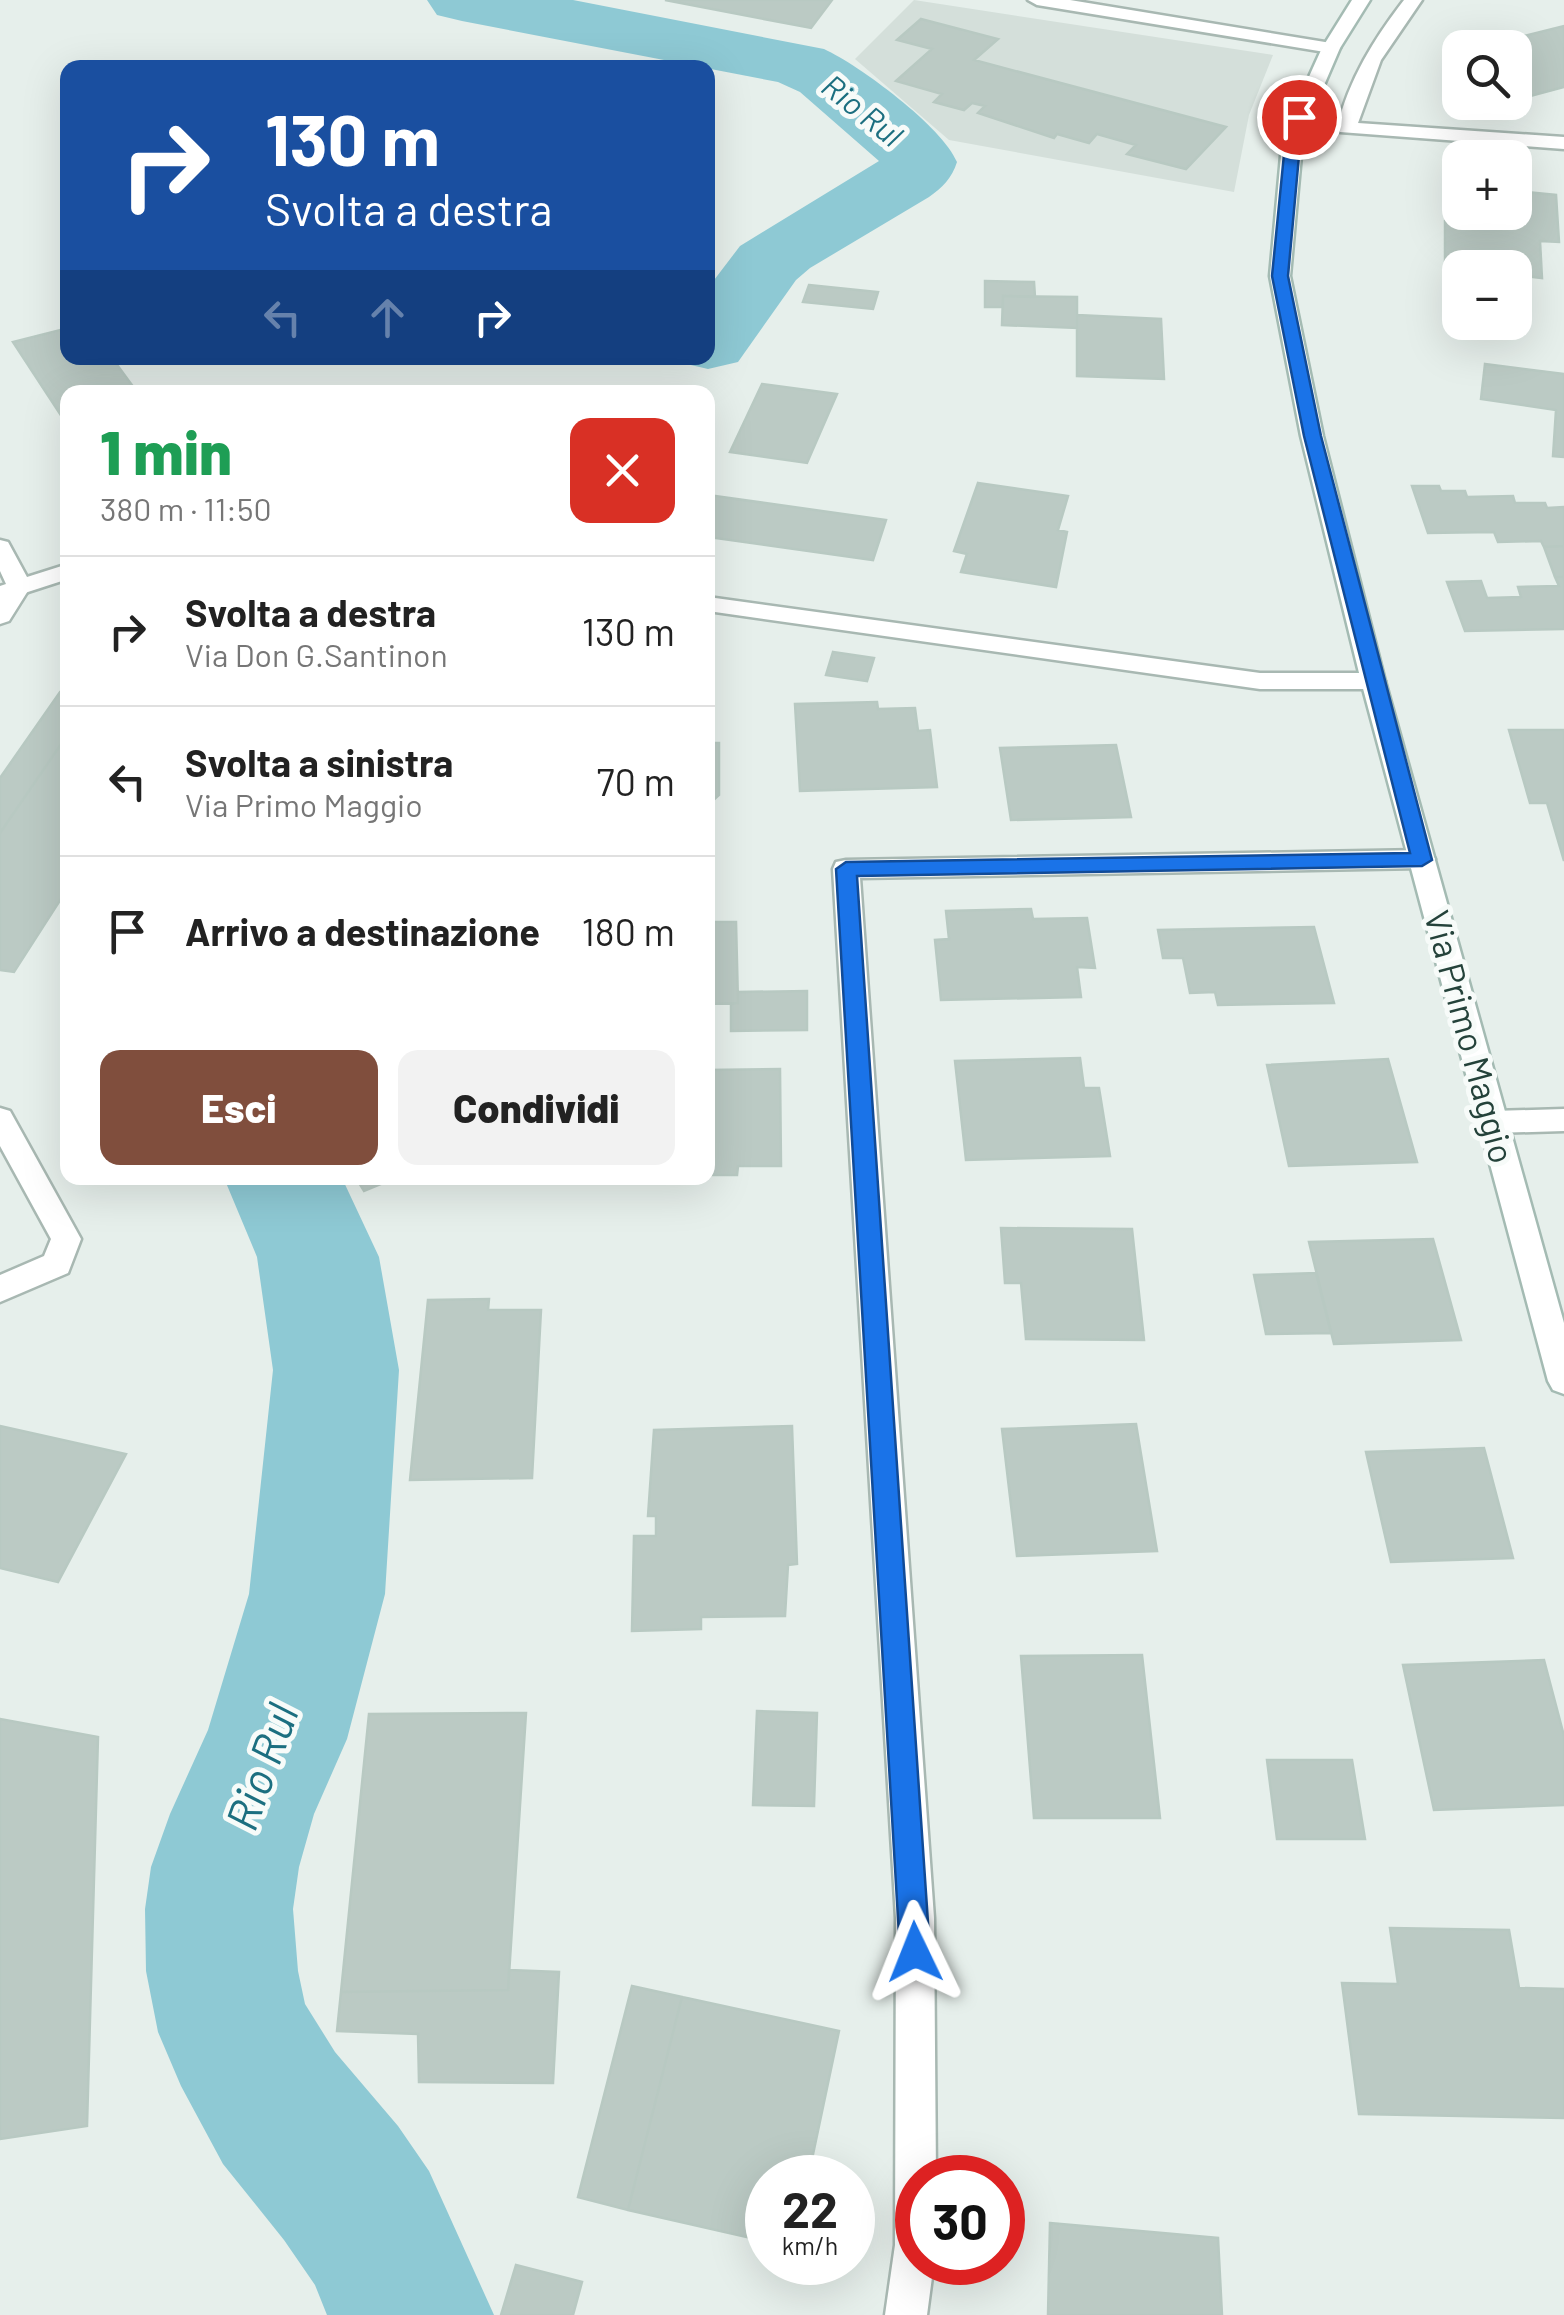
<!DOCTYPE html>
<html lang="it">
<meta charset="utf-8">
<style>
body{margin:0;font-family:Barlow,sans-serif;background:#f2f2f2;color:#222;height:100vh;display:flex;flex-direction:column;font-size:38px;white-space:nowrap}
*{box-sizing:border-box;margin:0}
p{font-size:32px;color:#767676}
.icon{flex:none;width:55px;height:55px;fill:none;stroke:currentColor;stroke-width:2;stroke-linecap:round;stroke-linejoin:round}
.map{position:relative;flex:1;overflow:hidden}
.panel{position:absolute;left:60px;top:385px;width:655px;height:800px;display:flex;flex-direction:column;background:#fff;border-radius:20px;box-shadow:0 10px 40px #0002}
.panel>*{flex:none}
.banner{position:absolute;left:60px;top:60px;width:655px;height:305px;border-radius:20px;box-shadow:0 10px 40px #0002;background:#1a4fa0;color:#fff;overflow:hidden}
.controls{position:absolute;left:1442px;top:30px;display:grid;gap:20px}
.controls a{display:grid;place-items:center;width:90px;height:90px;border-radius:20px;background:#fff;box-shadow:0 10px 40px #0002;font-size:50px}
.speed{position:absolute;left:745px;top:2155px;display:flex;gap:20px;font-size:50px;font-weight:700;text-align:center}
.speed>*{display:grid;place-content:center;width:130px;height:130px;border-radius:50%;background:#fff;box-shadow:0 10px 40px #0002;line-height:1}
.speed small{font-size:25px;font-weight:400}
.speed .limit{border:15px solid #d22;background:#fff;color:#111}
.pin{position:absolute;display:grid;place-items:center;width:85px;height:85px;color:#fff;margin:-42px;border:5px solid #fff;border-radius:50%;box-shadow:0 2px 10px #0007}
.me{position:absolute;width:110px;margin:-55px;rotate:358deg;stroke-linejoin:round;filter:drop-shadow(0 0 8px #0008)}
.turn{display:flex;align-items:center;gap:35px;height:210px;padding:0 40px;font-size:45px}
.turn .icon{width:130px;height:130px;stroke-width:2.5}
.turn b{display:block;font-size:70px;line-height:85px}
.lanes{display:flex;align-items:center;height:95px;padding:0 40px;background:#0003;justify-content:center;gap:50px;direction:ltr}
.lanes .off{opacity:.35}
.round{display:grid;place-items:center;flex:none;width:105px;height:105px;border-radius:20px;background:#f2f2f2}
.headline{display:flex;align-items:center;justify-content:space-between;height:170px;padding:0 40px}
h1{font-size:60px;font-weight:800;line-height:75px;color:#1e9e55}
.button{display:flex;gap:20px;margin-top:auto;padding:20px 40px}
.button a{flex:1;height:115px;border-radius:20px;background:#804e3d;color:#fff;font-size:40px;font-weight:800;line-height:115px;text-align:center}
.button a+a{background:#f2f2f2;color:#222}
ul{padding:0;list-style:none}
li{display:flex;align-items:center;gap:30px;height:150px;padding:0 40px;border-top:2px solid #e0e0e0}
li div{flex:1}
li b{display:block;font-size:38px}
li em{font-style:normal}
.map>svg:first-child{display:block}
</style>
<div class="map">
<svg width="1564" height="2315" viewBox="0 0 1564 2315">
<rect width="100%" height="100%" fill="#e6efeb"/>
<path fill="#d4dfda" d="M 914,0 L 1273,55 L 1249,115 L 1234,192 L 949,140 L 855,59 Z"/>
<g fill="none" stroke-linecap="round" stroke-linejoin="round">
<path fill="#8ec9d4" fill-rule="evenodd" d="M 427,0 L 573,0 L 824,49 C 859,65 943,127 957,162 C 952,178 942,188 929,197 L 810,268 L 796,280 L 738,362 L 708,369 L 678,362 L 676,358 L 708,358 L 708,288 L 740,246 L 879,161 L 800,92 L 778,82 L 462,21 L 437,15 Z
M 224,1178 L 342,1178 L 379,1257 L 399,1370 L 385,1594 L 347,1739 L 314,1814 L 299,1867 L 293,1909 L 298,1971 L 305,2004 L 335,2052 L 398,2126 L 429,2171 L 494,2315 L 327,2315 L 315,2285 L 284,2240 L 223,2164 L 181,2086 L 158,2032 L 146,1971 L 145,1909 L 151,1867 L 170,1814 L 208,1730 L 249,1594 L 273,1370 L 257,1257 Z"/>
</g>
<path fill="#bbcac4" stroke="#b8c9c2" stroke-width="2.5" d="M 665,0 L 832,0 L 811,28 Z
M 921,19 L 998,39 L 974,60 L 1226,127 L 1186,169 L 1127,154 L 1136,145 L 1097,134 L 1089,143 L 1057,134 L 1054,138 L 978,113 L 985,106 L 972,103 L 964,110 L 934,102 L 942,94 L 896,81 L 932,49 L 897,40 Z
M 1564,26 L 1564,87 L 1515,100 L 1515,48 L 1484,46 Z
M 1460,96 L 1460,102 L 1506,102 L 1471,112 L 1452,98 Z
M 1515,191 L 1556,195 L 1559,242 L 1540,241 L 1542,278 L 1515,275 L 1515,268 L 1445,269 L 1445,221 L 1471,223 L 1471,212 L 1515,212 Z
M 985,281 L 1034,282 L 1035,297 L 1003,296 L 1003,307 L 985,307 Z
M 809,285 L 878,292 L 873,309 L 803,302 Z
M 1003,296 L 1077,297 L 1077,328 L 1002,325 Z
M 1077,315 L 1161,319 L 1164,379 L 1077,376 Z
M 68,328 L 68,358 L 112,358 L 137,392 L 68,392 L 68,426 L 13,342 Z
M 1485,364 L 1564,374 L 1564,457 L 1553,456 L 1556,410 L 1481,399 Z
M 762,384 L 837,394 L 807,463 L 730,452 Z
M 978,483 L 1068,496 L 1058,530 L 1067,532 L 1056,587 L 961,572 L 967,554 L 954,551 Z
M 1412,486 L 1439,486 L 1441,491 L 1465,491 L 1467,497 L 1513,496 L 1515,503 L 1545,503 L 1547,508 L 1564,507 L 1564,546 L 1544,547 L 1541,541 L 1498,542 L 1494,532 L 1428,533 Z
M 708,495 L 886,520 L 873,560 L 708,537 Z
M 1564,546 L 1564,577 L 1555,577 L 1544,547 Z
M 1555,577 L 1564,577 L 1564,629 L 1465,631 L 1447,582 L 1481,581 L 1487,598 L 1521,597 L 1518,587 L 1559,586 Z
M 833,652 L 874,658 L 867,681 L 826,675 Z
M 60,692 L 68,693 L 68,734 L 0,833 L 0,778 Z
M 877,702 L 878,709 L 915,708 L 918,731 L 930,730 L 937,787 L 800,791 L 795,704 Z
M 1509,730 L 1564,730 L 1564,861 L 1547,803 L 1530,803 Z
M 68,734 L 68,888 L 14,972 L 0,970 L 0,833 Z
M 708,743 L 719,743 L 719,795 L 708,805 Z
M 1116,745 L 1131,817 L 1011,820 L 1000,748 Z
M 1031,909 L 1033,919 L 1087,918 L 1095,968 L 1077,967 L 1081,997 L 941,1000 L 935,940 L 949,939 L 946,911 Z
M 708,922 L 736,922 L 738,1003 L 708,1004 Z
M 1314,927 L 1334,1003 L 1218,1005 L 1215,992 L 1190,993 L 1183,958 L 1163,958 L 1158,930 Z
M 807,991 L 807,1030 L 731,1031 L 731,1004 L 738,1003 L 738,992 Z
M 1080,1058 L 1084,1088 L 1099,1088 L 1110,1156 L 966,1160 L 955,1061 Z
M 1388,1059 L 1417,1162 L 1289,1166 L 1267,1065 Z
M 780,1069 L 781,1166 L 738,1166 L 737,1175 L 708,1175 L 708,1070 Z
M 356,1178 L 395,1178 L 364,1191 Z
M 1001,1228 L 1132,1229 L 1144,1340 L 1026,1339 L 1021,1283 L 1005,1283 Z
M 1433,1239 L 1461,1340 L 1334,1344 L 1309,1242 Z
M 1316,1273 L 1331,1333 L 1266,1334 L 1254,1275 Z
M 489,1299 L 488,1310 L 541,1310 L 532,1478 L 410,1480 L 428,1300 Z
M 1136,1424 L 1157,1551 L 1017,1556 L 1002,1429 Z
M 0,1426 L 126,1454 L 58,1582 L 0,1568 Z
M 792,1426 L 797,1564 L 788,1565 L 785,1616 L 701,1617 L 701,1629 L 632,1631 L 634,1536 L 656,1536 L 656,1516 L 648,1516 L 654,1430 Z
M 1484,1448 L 1513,1558 L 1391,1562 L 1366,1452 Z
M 1142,1655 L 1160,1818 L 1034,1818 L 1021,1656 Z
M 1544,1660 L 1564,1736 L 1564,1805 L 1434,1810 L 1403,1665 Z
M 757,1711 L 817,1713 L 814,1806 L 753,1805 Z
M 526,1713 L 508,1990 L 341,1992 L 369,1714 Z
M 0,1719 L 98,1737 L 87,2126 L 0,2139 Z
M 1267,1760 L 1352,1760 L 1365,1839 L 1277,1839 Z
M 1390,1928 L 1509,1930 L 1519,1988 L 1564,1989 L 1564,2118 L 1359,2114 L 1342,1983 L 1398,1984 Z
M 509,1970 L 559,1972 L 553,2083 L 419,2082 L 418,2034 L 337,2031 L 341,1992 L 508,1990 Z
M 632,1986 L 682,1997 L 628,2210 L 578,2197 Z
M 682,1997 L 839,2031 L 808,2178 L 768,2178 L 768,2242 L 628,2210 Z
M 1050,2223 L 1218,2238 L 1222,2315 L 1048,2315 Z
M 516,2265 L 582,2282 L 573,2315 L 501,2315 Z"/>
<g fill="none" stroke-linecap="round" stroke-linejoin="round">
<defs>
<path id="lane" d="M 1028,0 L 1070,0 L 1331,43 L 1340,48 L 1331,53 L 1037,5 Z
M 1404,0 L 1422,0 L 1381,60 L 1358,123 L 1564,137 L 1564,149 L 1340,132 L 1337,128 C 1349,79 1374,39 1404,0 Z
M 19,579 L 31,586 L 9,621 L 0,624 L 0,597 L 11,581 Z
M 0,1108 L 10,1111 L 81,1239 L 68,1273 L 0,1302 L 0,1275 L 44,1256 L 51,1239 L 0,1146 Z"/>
<path id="street" d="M 0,540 L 8,542 L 27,577 L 68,564 L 68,579 L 0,601 L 0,586 L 6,584 L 0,571 Z
M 708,597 L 1260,673 L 1373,673 L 1385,681 L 1373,689 L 1260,689 L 708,611 Z
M 1422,850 L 1431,853 L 1435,859 L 1431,865 L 1422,868 L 860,878 L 934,1918 L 936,2178 L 918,2178 L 918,2262 L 934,2262 L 927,2315 L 885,2315 L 895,2245 L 896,1918 L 833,869 L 836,862 L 846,860 Z
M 1564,1109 L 1564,1131 L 1493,1133 L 1483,1130 L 1478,1122 L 1483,1114 L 1493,1111 Z"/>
<path id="secondary" d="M 1352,0 L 1370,0 L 1340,48 L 1303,134 L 1290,276 L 1323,436 L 1385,681 L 1564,1323 L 1564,1394 L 1553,1390 L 1548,1381 L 1361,681 L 1301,436 L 1270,276 L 1283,134 L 1322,48 Z"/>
</defs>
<use href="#lane" stroke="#a8b8b2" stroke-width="5"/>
<use href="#street" stroke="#a8b8b2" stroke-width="5"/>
<use href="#secondary" stroke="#a4bbb3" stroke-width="5"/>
<use href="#lane" fill="#fff" fill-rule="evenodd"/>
<use href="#street" fill="#fff" fill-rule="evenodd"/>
<use href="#secondary" fill="#fff" fill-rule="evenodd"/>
</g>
<path fill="#1a73e8" stroke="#114b97" stroke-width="2.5" d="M 1299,113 L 1306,117 L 1301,134 L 1288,276 L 1321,436 L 1432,860 L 1422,866 L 857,876 L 930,1952 L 925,1962 L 915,1967 L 905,1962 L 900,1952 L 836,869 L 846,862 L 1410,853 L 1304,436 L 1272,276 L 1286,134 L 1292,117 Z"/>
<g text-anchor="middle" stroke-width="10" stroke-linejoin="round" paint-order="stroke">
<g font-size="32" font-style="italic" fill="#1c6f80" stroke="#f7fbf9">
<text transform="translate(862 111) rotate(39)" y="11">Rio Rul</text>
</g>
<g font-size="35" fill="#24423a" stroke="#f7fbf9">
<text transform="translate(1469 1037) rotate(75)" y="12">Via Primo Maggio</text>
</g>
<g font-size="45" font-style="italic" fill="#1c6f80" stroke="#f7fbf9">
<text transform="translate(262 1767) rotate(-70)" y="16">Rio Rul</text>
</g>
</g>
</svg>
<div class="controls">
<a><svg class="icon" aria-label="search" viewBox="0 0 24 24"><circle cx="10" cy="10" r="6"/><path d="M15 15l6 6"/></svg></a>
<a>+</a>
<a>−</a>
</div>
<div class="speed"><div>22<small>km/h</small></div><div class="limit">30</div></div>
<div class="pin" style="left:1299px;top:117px;background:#d93025"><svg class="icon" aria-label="arrive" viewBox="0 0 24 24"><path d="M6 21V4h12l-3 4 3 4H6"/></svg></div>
<svg class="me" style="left:915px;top:1952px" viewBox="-20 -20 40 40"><path d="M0-17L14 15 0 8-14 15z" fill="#1a73e8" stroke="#fff" stroke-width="4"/></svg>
<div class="banner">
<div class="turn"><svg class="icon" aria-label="right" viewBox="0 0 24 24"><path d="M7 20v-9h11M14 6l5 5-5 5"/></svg><div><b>130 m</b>Svolta a destra</div></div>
<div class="lanes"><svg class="icon off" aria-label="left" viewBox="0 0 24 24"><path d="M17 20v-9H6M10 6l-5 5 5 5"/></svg><svg class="icon off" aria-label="ahead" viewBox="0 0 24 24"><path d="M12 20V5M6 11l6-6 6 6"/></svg><svg class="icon" aria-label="right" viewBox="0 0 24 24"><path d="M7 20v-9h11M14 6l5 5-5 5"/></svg></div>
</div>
<section class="panel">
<div class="headline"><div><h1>1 min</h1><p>380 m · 11:50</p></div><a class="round" style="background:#d93025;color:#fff"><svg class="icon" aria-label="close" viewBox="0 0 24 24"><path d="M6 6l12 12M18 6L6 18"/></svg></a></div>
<ul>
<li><svg class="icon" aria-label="right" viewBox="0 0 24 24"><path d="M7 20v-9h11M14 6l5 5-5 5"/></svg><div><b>Svolta a destra</b><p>Via Don G.Santinon</p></div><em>130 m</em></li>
<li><svg class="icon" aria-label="left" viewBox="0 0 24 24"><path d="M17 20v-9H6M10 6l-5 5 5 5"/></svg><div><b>Svolta a sinistra</b><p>Via Primo Maggio</p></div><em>70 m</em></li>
<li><svg class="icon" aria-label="arrive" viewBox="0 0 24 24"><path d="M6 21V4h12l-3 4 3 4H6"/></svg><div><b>Arrivo a destinazione</b></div><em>180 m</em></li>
</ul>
<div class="button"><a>Esci</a><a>Condividi</a></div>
</section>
</div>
